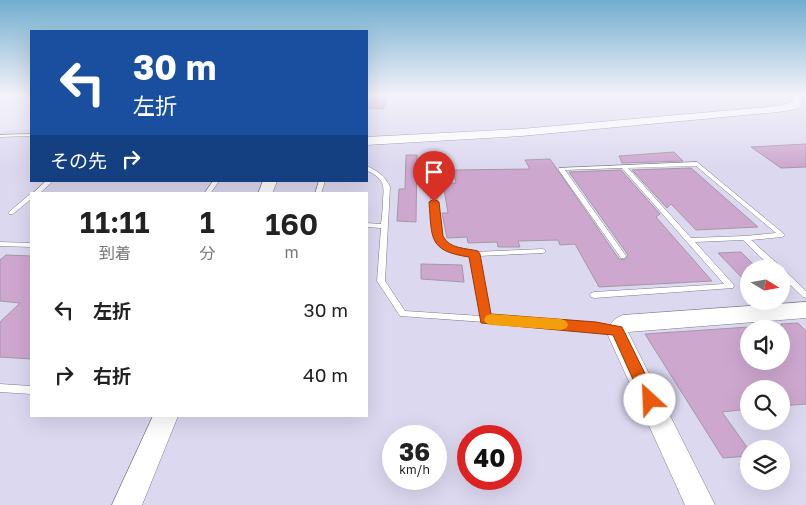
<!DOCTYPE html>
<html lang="ja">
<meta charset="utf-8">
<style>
body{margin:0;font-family:"Golos Text","Noto Sans JP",sans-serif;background:#f2f2f2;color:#222;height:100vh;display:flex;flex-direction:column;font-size:19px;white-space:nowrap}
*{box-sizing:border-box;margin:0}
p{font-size:16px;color:#767676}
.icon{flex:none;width:28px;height:28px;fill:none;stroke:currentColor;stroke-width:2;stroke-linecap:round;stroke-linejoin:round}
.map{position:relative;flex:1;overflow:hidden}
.panel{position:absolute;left:30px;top:192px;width:338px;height:225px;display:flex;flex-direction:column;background:#fff;border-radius:0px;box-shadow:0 5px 20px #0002}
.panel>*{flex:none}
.top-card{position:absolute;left:30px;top:30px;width:338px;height:152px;border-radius:0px;box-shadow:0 5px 20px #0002;background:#1a4fa0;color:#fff;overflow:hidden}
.needle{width:32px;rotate:101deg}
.controls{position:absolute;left:740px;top:260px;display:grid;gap:10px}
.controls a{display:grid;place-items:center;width:50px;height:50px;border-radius:50%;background:#fff;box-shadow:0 5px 20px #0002;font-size:25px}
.speed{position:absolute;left:382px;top:425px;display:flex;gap:10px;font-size:25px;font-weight:700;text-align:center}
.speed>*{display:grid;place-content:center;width:65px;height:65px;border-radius:50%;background:#fff;box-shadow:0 5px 20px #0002;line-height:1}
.speed small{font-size:12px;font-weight:400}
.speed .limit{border:8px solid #d22;background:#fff;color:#111}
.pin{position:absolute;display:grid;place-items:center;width:42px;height:42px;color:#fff;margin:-51px -21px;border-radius:50% 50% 50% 0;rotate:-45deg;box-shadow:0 0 5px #0007}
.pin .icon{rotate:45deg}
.me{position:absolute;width:55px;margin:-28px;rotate:335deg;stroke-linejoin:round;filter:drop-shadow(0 0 4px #0008)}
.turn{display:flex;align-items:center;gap:18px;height:105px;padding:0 20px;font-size:22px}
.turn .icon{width:65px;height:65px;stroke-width:2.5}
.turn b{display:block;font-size:35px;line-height:42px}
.then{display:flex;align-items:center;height:48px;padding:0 20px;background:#0003;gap:10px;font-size:19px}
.eta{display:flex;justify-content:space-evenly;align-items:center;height:85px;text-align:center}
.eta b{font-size:30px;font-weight:600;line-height:35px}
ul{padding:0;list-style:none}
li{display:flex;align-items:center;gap:15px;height:65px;padding:0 20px}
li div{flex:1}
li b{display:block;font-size:19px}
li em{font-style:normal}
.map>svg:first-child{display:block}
</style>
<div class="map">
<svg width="806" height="505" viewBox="0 0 806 505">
<rect width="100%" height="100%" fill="#e6e3f4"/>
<path fill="#dcd8f0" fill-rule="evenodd" d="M 366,96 L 806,96 L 806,505 L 0,505 L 0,133 L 9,130 L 31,130 L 31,181 L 366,181 ZM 31,194 L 366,194 L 366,416 L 31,416 ZM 749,269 L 781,269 L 781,301 L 749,301 ZM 749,329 L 781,329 L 781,361 L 749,361 ZM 749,389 L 781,389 L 781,421 L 749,421 ZM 394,436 L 436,436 L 436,479 L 394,479 ZM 469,436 L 511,436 L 511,479 L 469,479 ZM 749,449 L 781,449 L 781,481 L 749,481 Z"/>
<path fill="#cea7cf" stroke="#a498a4" d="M 373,96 L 388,97 L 383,109 L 367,108 Z
M 806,144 L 806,167 L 781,168 L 751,147 Z
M 674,152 L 683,161 L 622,163 L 619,156 Z
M 406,155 L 417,155 L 416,222 L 397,221 L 399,189 L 405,189 Z
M 550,159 L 619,259 L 625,260 L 628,255 L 569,172 L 621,170 L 660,214 L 656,217 L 712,281 L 599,287 L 575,244 L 560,245 L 558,240 L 518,241 L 520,247 L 498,247 L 497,242 L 468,243 L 467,237 L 447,238 L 442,213 L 448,213 L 443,183 L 456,183 L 453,170 L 530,169 L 525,160 Z
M 691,168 L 758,227 L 696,230 L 671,204 L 667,208 L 632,170 Z
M 741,252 L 758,269 L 749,269 L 749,285 L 718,253 Z
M 6,255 L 31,256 L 31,359 L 0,357 L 0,322 L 20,303 L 0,301 L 0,260 Z
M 421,264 L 462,265 L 464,282 L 421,279 Z
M 798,323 L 806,331 L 806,404 L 781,406 L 781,389 L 749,389 L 749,409 L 722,412 L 749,450 L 749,456 L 723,458 L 645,334 L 749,327 L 749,361 L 781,361 L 781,324 Z"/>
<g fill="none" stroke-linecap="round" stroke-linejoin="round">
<defs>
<path id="service" d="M 31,134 L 31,136 L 0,137 L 0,135 Z
M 697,162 L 784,234 L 785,235 L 784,236 L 782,237 L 751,240 L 781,267 L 782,269 L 781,270 L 773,269 L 743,240 L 695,242 L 733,284 L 734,286 L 733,288 L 594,298 L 591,297 L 590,295 L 591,293 L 594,292 L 724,284 L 622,168 L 565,170 L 626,256 L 625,258 L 621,258 L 558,169 L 559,168 ZM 696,166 L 776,233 L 745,236 L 691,238 L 628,168 Z
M 366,166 C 377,170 385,176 390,187 L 385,281 L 405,311 L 481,316 L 471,256 C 454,253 443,251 434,236 L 428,168 L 431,166 L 434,168 L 440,236 L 446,243 L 450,246 L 459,249 L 474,252 L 543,249 L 546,251 L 543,253 L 478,256 L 490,317 L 596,324 L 617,328 L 618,330 L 617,332 L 614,333 L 596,330 L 400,316 L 377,281 L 381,228 L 366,227 L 366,223 L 381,224 C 382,216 383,207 383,199 C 385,182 382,178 366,170 Z
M 46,181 L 53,181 L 39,194 L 32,194 Z
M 213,181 L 219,181 L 210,194 L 204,194 Z
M 319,181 L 325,181 L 321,194 L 315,194 Z
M 31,194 L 31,199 L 13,214 L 9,214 L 8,213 L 9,212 L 29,195 Z
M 0,242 L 31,243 L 31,247 L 0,246 Z
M 781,270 L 784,270 L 806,291 L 806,298 L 803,297 L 781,276 Z
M 0,384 L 31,386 L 31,394 L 0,392 Z"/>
<path id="tertiary" d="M 792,96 L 802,96 L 802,105 L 797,109 L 778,112 L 521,136 L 366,145 L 366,137 L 521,129 L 778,106 L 793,102 Z
M 263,181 L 277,181 L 272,194 L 258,194 Z
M 806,302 L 806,318 L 628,332 L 715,505 L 685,505 L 606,331 C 611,323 614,318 623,315 Z
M 153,416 L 178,416 L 142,505 L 112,505 Z"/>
</defs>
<use href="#service" stroke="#7f7d8d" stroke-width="1"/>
<use href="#tertiary" stroke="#7f7d8d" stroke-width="1"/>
<use href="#service" fill="#fff" fill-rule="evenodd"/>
<use href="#tertiary" fill="#fff" fill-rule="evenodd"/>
</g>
<linearGradient id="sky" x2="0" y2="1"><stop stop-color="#72aecf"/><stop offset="0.57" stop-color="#f4f2fa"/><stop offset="1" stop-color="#f4f2fa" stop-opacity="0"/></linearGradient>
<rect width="806" height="167" fill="url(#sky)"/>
<path fill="#ea580c" stroke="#983908" d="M 434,199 L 439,202 L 443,236 C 449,249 466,248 478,251 L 480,254 L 491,314 L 596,322 L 622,327 L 658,400 L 656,406 L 650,408 L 645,406 L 613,335 L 481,323 L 469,257 C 428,251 432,238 429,202 Z"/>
<path fill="#f59e0b" d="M 491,314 L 561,319 L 566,321 L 568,325 L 566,328 L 561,330 L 491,325 L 486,323 L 484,320 L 486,316 Z"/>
</svg>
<div class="controls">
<a><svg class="needle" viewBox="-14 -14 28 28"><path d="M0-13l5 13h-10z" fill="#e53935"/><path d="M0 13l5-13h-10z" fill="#767676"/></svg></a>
<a><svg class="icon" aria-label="sound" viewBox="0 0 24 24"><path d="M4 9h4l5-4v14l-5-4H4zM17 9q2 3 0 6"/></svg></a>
<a><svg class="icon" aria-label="search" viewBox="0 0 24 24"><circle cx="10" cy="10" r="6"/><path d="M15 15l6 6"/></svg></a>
<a><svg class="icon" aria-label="layers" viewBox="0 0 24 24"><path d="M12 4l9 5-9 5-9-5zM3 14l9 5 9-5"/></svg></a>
</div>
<div class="speed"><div>36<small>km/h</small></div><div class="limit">40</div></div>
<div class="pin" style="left:434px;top:202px;background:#d93025"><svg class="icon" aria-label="arrive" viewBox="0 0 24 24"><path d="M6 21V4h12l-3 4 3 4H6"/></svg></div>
<svg class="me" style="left:650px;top:400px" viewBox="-20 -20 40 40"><circle r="19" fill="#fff"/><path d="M0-13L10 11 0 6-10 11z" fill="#ea580c"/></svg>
<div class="top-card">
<div class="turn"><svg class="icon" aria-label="left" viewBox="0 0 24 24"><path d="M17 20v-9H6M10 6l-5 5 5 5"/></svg><div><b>30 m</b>左折</div></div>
<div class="then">その先<svg class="icon" aria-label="right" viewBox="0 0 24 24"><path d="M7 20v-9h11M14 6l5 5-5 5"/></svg></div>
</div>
<section class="panel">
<div class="eta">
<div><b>11:11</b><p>到着</p></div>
<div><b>1</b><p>分</p></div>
<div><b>160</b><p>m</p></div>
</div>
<ul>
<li><svg class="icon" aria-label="left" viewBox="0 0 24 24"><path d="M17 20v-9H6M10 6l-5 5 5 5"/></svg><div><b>左折</b></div><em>30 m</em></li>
<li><svg class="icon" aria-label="right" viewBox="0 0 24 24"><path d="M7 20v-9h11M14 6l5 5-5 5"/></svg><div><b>右折</b></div><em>40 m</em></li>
</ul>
</section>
</div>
